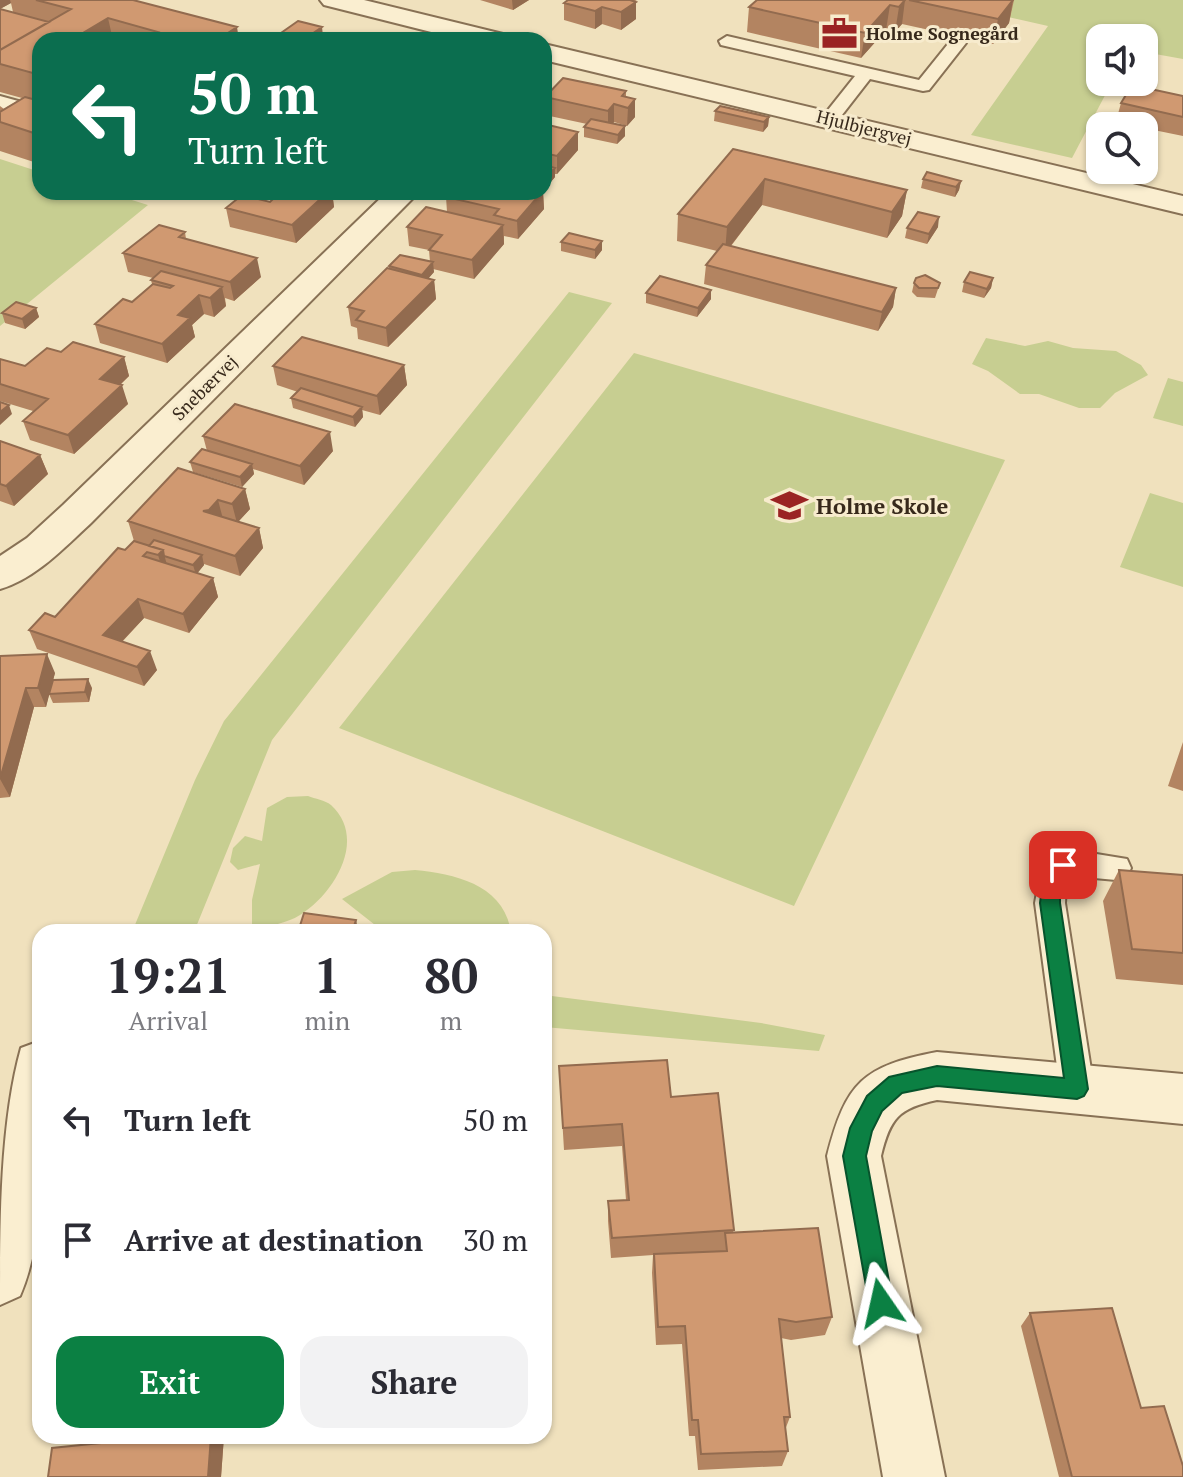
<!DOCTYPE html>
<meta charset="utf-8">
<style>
body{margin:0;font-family:"PT Serif",serif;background:#f2f2f3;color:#2b2b33;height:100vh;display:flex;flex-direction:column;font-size:30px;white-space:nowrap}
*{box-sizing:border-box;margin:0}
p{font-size:26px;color:#7c7c81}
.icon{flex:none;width:44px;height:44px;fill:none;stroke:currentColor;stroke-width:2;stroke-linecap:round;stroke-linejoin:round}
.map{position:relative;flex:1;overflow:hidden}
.drawer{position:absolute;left:32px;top:924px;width:520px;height:520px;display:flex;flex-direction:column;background:#fff;border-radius:24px;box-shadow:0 2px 6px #0004}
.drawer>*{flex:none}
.guide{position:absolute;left:32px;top:32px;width:520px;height:168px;border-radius:24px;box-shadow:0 2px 6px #0004;background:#0b6e4f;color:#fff;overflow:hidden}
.tools{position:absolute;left:1086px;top:24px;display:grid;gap:16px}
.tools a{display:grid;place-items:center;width:72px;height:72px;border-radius:16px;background:#fff;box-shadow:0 2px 6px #0004;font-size:40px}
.pin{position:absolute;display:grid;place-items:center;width:68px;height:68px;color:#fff;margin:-34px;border-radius:16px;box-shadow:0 4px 12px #0006}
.me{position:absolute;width:88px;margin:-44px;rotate:349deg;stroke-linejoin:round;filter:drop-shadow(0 0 6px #0008)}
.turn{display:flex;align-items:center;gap:28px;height:168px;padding:0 24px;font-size:36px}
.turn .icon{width:104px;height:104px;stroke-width:2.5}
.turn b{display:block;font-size:56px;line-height:68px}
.eta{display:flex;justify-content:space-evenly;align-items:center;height:136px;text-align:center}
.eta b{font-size:48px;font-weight:700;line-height:56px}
.cta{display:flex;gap:16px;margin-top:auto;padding:16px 24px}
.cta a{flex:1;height:92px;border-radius:24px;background:#0b8043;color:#fff;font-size:32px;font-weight:700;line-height:92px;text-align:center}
.cta a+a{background:#f2f2f3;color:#2b2b33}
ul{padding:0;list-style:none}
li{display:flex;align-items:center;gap:24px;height:120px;padding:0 24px}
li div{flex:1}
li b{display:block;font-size:30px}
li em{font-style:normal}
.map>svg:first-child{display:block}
</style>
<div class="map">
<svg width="1183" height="1477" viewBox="0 0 1183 1477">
<rect width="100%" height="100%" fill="#f0e1bd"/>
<path fill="#c7ce91" d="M 932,0 L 1183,0 L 1183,59 L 1144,52 L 1144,38 L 1100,38 L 1100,82 L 1112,82 L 1072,158 L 971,135 L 1048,26 Z
M 0,159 L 40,172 L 40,192 L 106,192 L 148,205 L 0,326 Z
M 569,292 L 612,303 L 272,740 L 194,932 L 132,932 L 195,780 L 224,721 Z
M 986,338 L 1025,346 L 1048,341 L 1073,348 L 1116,351 L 1141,365 L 1148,375 L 1115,393 L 1100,408 L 1079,408 L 1039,394 L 1020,394 L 988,371 L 972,364 Z
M 634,353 L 1005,460 L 794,906 L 339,728 Z
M 1168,378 L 1183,382 L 1183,426 L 1153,418 Z
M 1150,493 L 1183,503 L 1183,587 L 1120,567 Z
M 308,796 C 315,799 325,800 331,805 C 368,839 334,894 300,915 C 286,924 268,926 252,928 L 252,900 L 260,864 L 238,870 L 230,862 L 233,848 L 245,836 L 262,841 L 267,808 L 287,797 Z
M 415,870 C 456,874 504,885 511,932 L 384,932 L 342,899 L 392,872 Z
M 544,995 L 761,1023 L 825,1035 L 819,1051 L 544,1027 Z"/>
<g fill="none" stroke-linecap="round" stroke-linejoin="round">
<defs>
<path id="service" d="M 727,36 L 919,80 L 952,39 L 964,39 L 966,43 L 929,90 L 923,91 L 870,79 L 835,124 L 829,125 L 820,120 L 855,76 L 721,45 L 719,41 Z
M 1078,851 L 1127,859 L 1131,868 L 1127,877 L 1116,880 L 1072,876 L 1066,886 L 1065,903 L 1094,1089 L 1089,1100 L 1077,1105 L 1065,1100 L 1060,1089 L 1035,903 L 1040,875 L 1050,859 Z"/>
<path id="minor" d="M 320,0 L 364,0 L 503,34 L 507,40 L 463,40 L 324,5 Z
M 544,44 L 1183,196 L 1183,214 L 544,60 Z
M 0,96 L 40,107 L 40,124 L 0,113 Z
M 387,192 L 419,192 L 91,523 C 64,548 35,579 0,589 L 0,556 L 27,538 L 63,505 Z
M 40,1041 C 40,1122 52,1221 20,1296 L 0,1305 C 0,1224 0,1123 21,1048 Z
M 937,1052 L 1183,1074 L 1183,1124 L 937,1100 C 899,1108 890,1118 881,1156 L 945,1477 L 883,1477 L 827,1156 C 846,1082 863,1066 937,1052 Z"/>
</defs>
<use href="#service" stroke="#887155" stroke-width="4"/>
<use href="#minor" stroke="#887155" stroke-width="4"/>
<use href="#service" fill="#faeed0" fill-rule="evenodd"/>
<use href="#minor" fill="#faeed0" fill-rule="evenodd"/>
</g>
<path fill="#b38461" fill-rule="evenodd" d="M 0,0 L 133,0 L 239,40 L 40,40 L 40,164 L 0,151 L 0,106 L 4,109 L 22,98 L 0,92 ZM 11,3 L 13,12 L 0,9 L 9,4 Z
M 480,0 L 529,0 L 513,10 Z
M 568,0 L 637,0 L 635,1 L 636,2 L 636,19 L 621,30 L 602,24 L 595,29 L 564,20 L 564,3 Z
M 757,0 L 1014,0 L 1009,23 L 993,44 L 902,24 L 895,32 L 886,30 L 861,58 L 747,32 L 749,7 Z
M 626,91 L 626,97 L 635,99 L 635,117 L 627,126 L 614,122 L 613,124 L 625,126 L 625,136 L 617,144 L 584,137 L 584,127 L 587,124 L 545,115 L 545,97 Z
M 1183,96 L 1183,136 L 1144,128 L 1144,126 L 1136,126 L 1116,121 L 1121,103 Z
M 715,111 L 769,117 L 768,126 L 763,132 L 714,121 Z
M 544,124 L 578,132 L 578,150 L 557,174 L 555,174 L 555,177 L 549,184 L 544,183 Z
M 1100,126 L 1100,142 L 1093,140 L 1096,131 Z
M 733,149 L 907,190 L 902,216 L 887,238 L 762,205 L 731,246 L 896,288 L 893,307 L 878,331 L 704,284 L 706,265 L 717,251 L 677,241 L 678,214 Z
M 923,179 L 961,181 L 959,190 L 955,197 L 921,188 Z
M 280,192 L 332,192 L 334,207 L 296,243 L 230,227 L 226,208 L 270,202 Z
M 450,192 L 543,192 L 544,209 L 518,239 L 504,236 L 504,244 L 474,279 L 433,269 L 434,272 L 428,278 L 434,280 L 436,299 L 388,347 L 358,339 L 357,328 L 351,326 L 348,307 L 389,268 L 389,266 L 430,262 L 429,250 L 409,246 L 407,227 L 447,212 L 446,197 Z
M 938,227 L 927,244 L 905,238 L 907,228 Z
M 185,232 L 186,239 L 261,277 L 234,301 L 225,298 L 226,306 L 214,317 L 204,314 L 192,325 L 195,337 L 167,363 L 100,343 L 95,324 L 132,302 L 152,284 L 151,280 L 153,278 L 128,272 L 123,253 Z
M 561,242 L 602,250 L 595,259 L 561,251 Z
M 993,278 L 991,288 L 984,298 L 962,292 L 964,282 Z
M 914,283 L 940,283 L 935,298 L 917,297 L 912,292 Z
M 711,290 L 711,299 L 697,317 L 646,303 L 646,293 Z
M 36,308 L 39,317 L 25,329 L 5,323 L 2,313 Z
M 61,352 L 124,357 L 129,376 L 120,385 L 128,404 L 74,454 L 30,440 L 23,421 L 33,411 L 0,401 L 0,359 L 25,366 Z
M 404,365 L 407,385 L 380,415 L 362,410 L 363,417 L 355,427 L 293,408 L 291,398 L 298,392 L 277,385 L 273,366 Z
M 203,436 L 333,451 L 304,485 L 253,469 L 254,474 L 242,487 L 193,472 L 190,462 L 207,451 Z
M 0,441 L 40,455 L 48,474 L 14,506 L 0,501 Z
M 245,489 L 250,509 L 238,522 L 259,528 L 263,548 L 240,576 L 204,564 L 204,565 L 197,573 L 213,578 L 218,597 L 189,633 L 144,618 L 122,642 L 157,670 L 144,686 L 37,649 L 29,630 L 55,617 L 134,541 L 128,521 Z
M 0,656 L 55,673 L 53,680 L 92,688 L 89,702 L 53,703 L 49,694 L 46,707 L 34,707 L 10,797 L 0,798 Z
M 1183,742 L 1183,791 L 1168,786 Z
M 1119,870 L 1183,875 L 1183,985 L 1116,979 L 1103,901 Z
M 559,1066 L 671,1097 L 734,1230 L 733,1232 L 832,1317 L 825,1335 L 791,1340 L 781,1338 L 790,1417 L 785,1430 L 788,1451 L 782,1466 L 698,1470 L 695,1436 L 689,1436 L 682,1344 L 656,1345 L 652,1273 L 653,1255 L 611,1258 L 608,1221 L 608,1201 L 626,1200 L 622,1146 L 564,1150 Z
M 1030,1313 L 1141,1408 L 1182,1466 L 1183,1477 L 1059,1477 L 1021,1326 Z
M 85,1436 L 224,1436 L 221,1477 L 48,1477 L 93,1444 Z"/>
<path fill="#926b4f" d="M 0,0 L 10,0 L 11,3 L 0,9 Z
M 512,0 L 529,0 L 513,10 Z
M 905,0 L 902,24 L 895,32 L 899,7 Z
M 1013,0 L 1009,23 L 993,44 L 998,19 Z
M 636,2 L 636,19 L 621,30 L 621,12 Z
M 890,5 L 886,30 L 861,58 L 865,33 Z
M 602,7 L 602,24 L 595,29 L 595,11 Z
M 108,18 L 113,40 L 71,40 Z
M 237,27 L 239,40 L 217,40 Z
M 322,27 L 323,36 L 317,40 L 303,40 Z
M 635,99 L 635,117 L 627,126 L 628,108 Z
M 614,104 L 614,122 L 608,129 L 608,111 Z
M 769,117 L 768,126 L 763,132 L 764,122 Z
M 625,126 L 625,136 L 617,144 L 618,135 Z
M 578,132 L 578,150 L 557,174 L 557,156 Z
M 555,168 L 555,177 L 549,184 L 549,174 Z
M 765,179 L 762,205 L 725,253 L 727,227 Z
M 961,181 L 959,190 L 955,197 L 956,187 Z
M 907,190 L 902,216 L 887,238 L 892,212 Z
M 328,192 L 332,192 L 334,207 L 296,243 L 292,225 Z
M 542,192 L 543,192 L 544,209 L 518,239 L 517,221 Z
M 939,217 L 938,227 L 927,244 L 929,234 Z
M 503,225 L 504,244 L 474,279 L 472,260 Z
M 602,241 L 602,250 L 595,259 L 595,250 Z
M 257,258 L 261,277 L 234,301 L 230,282 Z
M 433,262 L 434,272 L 423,285 L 422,275 Z
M 993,278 L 991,288 L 984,298 L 987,289 Z
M 434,280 L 436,299 L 388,347 L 386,328 Z
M 222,287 L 226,306 L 214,317 L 210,298 Z
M 896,288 L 893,307 L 878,331 L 882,312 Z
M 711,290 L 711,299 L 697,317 L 698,308 Z
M 199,295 L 204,314 L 192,325 L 195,337 L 167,363 L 162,344 L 178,315 Z
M 36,308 L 39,317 L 25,329 L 22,319 Z
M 124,357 L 129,376 L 106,398 L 100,379 Z
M 404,365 L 407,385 L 380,415 L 377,396 Z
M 122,385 L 128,404 L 74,454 L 68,435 Z
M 9,405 L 12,414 L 0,425 L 0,412 Z
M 362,407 L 363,417 L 355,427 L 353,417 Z
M 330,432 L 333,451 L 304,485 L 300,466 Z
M 40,455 L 48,474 L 14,506 L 6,486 Z
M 252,464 L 254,474 L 242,487 L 240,477 Z
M 245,489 L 250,509 L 237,523 L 232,504 Z
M 218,500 L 223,519 L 203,511 Z
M 259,528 L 263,548 L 240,576 L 235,556 Z
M 163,550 L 168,569 L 164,574 L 158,555 Z
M 202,555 L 204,565 L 196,575 L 193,565 Z
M 213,578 L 218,597 L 189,633 L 183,614 Z
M 138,599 L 144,618 L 110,654 L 103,635 Z
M 150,651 L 157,670 L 144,686 L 137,667 Z
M 47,654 L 55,673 L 46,707 L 38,688 Z
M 88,679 L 92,688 L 89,702 L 85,692 Z
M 26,688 L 34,707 L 10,797 L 0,779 Z
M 356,920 L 358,929 L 357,932 L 352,932 Z
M 211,1436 L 224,1436 L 221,1477 L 208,1477 Z"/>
<path fill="#d09971" stroke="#926b4f" stroke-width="2" d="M 36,0 L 133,0 L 237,27 L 217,40 L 149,40 L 146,39 L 158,32 L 108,18 L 71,40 L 40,40 L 40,75 L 0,64 L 0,50 L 71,9 Z
M 568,0 L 630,0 L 636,2 L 621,12 L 602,7 L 595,11 L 564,3 Z
M 757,0 L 905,0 L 899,7 L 890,5 L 865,33 L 749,7 Z
M 909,0 L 1013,0 L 998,19 Z
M 0,9 L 49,22 L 0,50 Z
M 298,21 L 322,27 L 303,40 L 271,40 Z
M 343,36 L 361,40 L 339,40 Z
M 563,78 L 626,91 L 622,96 L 635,99 L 628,108 L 614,104 L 608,111 L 545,97 Z
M 1132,85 L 1183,96 L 1183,117 L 1121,103 Z
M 25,97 L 40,101 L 40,135 L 0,122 L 0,112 Z
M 720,106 L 769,117 L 764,122 L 715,111 Z
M 591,119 L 625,126 L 618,135 L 584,127 Z
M 1101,122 L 1120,126 L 1100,126 L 1100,132 L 1096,131 Z
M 544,124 L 578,132 L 557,156 L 544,153 Z
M 733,149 L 907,190 L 892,212 L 765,179 L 727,227 L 678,214 Z
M 544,165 L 555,168 L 549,174 L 544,173 Z
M 927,172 L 961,181 L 956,187 L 923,179 Z
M 280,192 L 328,192 L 292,225 L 226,208 L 242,195 L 270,202 Z
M 450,192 L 542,192 L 517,221 L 494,215 L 499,209 L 446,197 Z
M 426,207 L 503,225 L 472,260 L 429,250 L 442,235 L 407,227 Z
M 918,212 L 939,217 L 929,234 L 907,228 Z
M 159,225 L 185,232 L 179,237 L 257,258 L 230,282 L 123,253 Z
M 569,233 L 602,241 L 595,250 L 561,242 Z
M 723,244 L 896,288 L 882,312 L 706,265 Z
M 400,255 L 433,262 L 422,275 L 389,266 Z
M 387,268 L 434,280 L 386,328 L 356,320 L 364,311 L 348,307 Z
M 161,271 L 222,287 L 210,298 L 199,295 L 178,315 L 190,318 L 162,344 L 95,324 L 123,299 L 132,302 L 153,284 L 170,288 L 173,286 L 151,280 Z
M 970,272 L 993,278 L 987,289 L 964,282 Z
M 925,275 L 940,283 L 938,288 L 919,288 L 914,283 L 916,278 Z
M 660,276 L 711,290 L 698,308 L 646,293 Z
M 16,302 L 36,308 L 22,319 L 2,313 Z
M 302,337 L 404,365 L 377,396 L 273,366 Z
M 73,342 L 124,357 L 100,379 L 122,385 L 68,435 L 23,421 L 48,399 L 0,384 L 0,359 L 25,366 L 47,348 L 61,352 Z
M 301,388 L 362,407 L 353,417 L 291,398 Z
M 0,402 L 9,405 L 0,412 Z
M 235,404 L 330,432 L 300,466 L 203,436 Z
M 0,441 L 40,455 L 6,486 L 0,484 Z
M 202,449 L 252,464 L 240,477 L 190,462 Z
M 178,468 L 245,489 L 232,504 L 218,500 L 209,510 L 203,511 L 259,528 L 235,556 L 128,521 Z
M 154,540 L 202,555 L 193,565 L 164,556 L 163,550 L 149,546 Z
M 134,541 L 163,550 L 158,555 L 147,552 L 143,556 L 213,578 L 183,614 L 138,599 L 103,635 L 150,651 L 137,667 L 29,630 L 45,613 L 55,617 L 118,548 L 125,550 Z
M 47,654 L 38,688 L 26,688 L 0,779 L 0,656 Z
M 88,679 L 85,692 L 49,694 L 53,680 Z
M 1119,870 L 1183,875 L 1183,953 L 1132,949 Z
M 304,913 L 356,920 L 352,932 L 298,932 Z
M 667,1060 L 671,1097 L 718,1093 L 734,1230 L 612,1238 L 608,1201 L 629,1200 L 622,1124 L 563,1128 L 559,1066 Z
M 818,1228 L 832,1317 L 796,1322 L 779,1319 L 790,1417 L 784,1417 L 788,1451 L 701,1454 L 698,1420 L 692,1420 L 685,1326 L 658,1327 L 654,1254 L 727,1251 L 725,1233 Z
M 1112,1308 L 1141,1408 L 1164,1406 L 1183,1466 L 1183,1477 L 1072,1477 L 1030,1313 Z
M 121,1436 L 211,1436 L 208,1477 L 48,1477 L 52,1448 L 120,1441 Z"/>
<path fill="#0b8043" stroke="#07532c" stroke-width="2" d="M 1063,857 L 1070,860 L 1072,865 L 1060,881 L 1060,903 L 1088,1089 L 1084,1096 L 1077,1099 L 937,1086 L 902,1093 L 882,1111 L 872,1131 L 866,1156 L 893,1303 L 890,1311 L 881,1315 L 872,1311 L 869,1303 L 843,1156 L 850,1128 L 867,1096 L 889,1077 L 937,1066 L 1064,1078 L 1040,903 L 1044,872 L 1047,866 Z"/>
<defs>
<symbol id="office-bare" viewBox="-9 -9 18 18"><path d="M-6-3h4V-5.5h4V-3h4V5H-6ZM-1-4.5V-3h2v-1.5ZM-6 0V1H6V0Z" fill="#9a2323" stroke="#f7ebcd" stroke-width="2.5" paint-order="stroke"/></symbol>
<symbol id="school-bare" viewBox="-9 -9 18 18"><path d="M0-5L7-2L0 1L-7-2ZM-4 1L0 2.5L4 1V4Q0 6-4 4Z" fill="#9a2323" stroke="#f7ebcd" stroke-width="2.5" paint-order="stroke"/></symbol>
</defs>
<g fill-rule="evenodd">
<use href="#office-bare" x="814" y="8" width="51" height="51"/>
<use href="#school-bare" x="764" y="480" width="51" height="51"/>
</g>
<g text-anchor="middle" stroke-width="6" stroke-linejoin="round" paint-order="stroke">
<g font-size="18" font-weight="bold" fill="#37291b" stroke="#f7ebcd" text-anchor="start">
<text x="866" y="40">Holme Sognegård</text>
</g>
<g font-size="18" fill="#37291b" stroke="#f7ebcd">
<text transform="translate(864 128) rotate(14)" y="6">Hjulbjergvej</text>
<text transform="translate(205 388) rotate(-45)" y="6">Snebærvej</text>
</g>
<g font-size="22" font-weight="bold" fill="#37291b" stroke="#f7ebcd" text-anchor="start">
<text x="816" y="514">Holme Skole</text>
</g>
</g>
</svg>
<div class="tools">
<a><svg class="icon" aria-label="sound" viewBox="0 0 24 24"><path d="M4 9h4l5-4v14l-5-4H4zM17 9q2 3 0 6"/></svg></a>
<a><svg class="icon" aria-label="search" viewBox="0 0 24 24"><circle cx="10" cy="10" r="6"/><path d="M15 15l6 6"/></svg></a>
</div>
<div class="pin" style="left:1063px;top:865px;background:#d93025"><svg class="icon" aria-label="arrive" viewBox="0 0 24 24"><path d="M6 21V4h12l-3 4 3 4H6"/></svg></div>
<svg class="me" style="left:881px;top:1303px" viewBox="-20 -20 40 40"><path d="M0-17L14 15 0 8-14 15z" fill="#0b8043" stroke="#fff" stroke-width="4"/></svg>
<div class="guide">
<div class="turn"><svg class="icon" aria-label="left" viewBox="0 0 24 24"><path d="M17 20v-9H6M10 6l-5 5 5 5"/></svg><div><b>50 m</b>Turn left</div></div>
</div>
<section class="drawer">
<div class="eta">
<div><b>19:21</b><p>Arrival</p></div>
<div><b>1</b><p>min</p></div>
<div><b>80</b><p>m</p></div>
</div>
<ul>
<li><svg class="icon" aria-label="left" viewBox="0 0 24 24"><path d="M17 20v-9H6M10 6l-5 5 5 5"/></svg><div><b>Turn left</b></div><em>50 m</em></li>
<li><svg class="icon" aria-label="arrive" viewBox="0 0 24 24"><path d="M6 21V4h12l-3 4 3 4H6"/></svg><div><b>Arrive at destination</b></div><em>30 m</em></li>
</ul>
<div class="cta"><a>Exit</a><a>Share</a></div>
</section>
</div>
